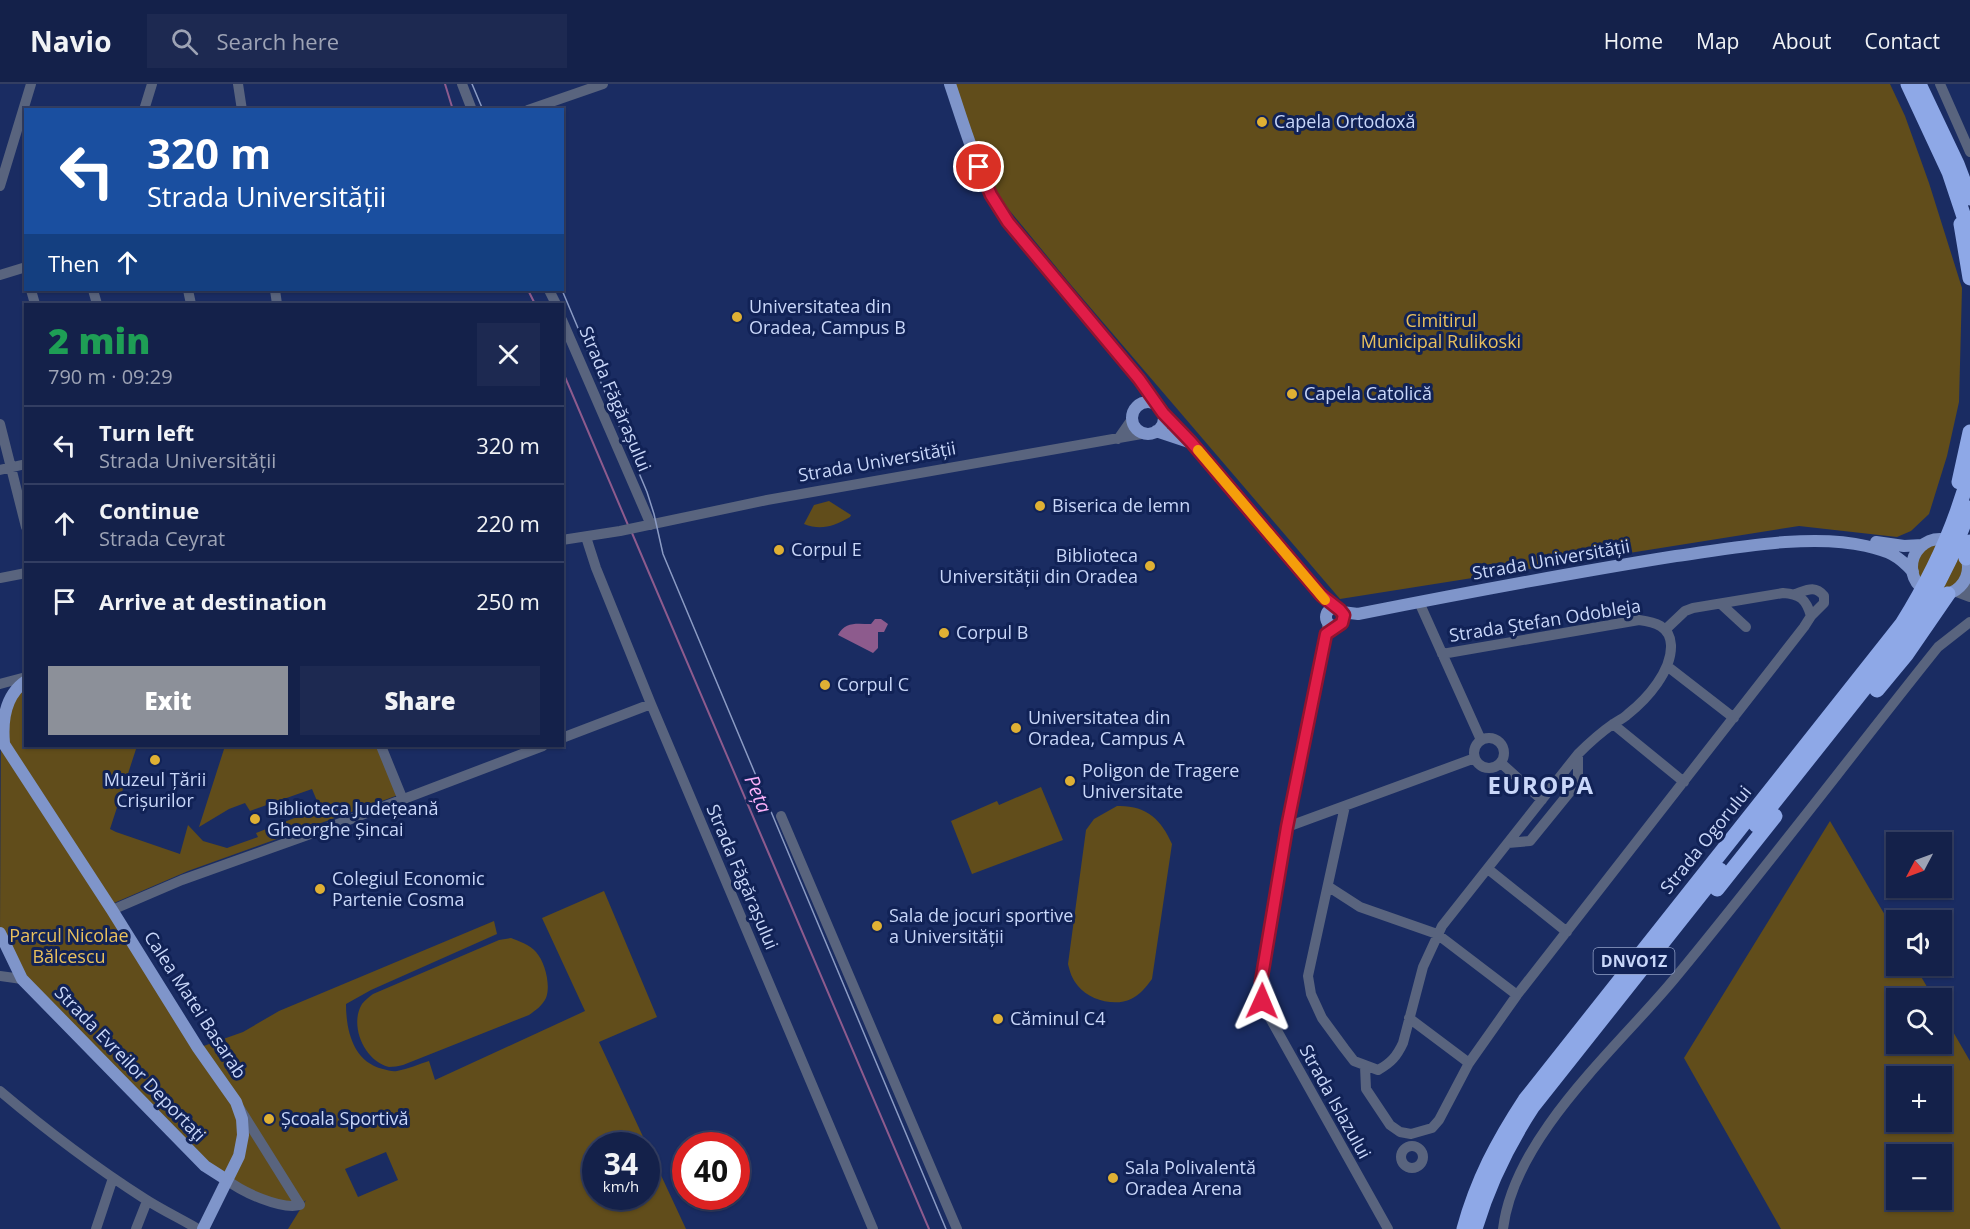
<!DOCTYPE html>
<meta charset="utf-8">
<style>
body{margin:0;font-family:"Open Sans",sans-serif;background:#1d2951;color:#f1f3f6;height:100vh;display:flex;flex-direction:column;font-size:22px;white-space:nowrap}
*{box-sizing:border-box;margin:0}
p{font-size:20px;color:#9da3b5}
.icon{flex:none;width:33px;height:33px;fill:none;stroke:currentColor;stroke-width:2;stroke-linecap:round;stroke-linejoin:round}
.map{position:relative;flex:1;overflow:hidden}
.side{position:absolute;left:24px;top:219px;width:540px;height:444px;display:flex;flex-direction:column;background:#14214a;border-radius:0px;box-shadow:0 2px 4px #0004,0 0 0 2px #333e62}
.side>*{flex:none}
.hud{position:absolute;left:24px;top:24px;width:540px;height:183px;border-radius:0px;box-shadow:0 2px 4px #0004,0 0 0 2px #333e62;background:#1a4fa0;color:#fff;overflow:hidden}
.needle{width:39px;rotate:229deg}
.fabs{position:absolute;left:1886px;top:748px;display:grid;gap:12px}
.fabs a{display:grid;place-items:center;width:66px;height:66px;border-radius:0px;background:#14214a;box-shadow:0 2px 4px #0004,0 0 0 2px #333e62;font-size:30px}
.speed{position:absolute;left:582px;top:1048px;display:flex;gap:12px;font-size:30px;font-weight:700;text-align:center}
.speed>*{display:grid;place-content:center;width:78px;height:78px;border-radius:50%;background:#14214a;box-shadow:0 2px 4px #0004,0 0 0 2px #333e62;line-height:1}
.speed small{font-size:15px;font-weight:400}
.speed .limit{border:9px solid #d22;background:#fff;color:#111}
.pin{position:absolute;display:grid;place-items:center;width:51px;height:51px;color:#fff;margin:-26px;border:3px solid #fff;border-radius:50%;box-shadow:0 2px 6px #0007}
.me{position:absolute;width:66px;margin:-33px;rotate:1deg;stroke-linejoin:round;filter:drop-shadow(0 0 4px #0008)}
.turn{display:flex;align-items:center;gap:21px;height:126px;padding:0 24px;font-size:27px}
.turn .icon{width:78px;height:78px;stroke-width:2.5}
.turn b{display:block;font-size:42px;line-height:51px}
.then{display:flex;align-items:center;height:57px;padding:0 24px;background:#0003;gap:12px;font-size:22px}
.round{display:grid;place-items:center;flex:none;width:63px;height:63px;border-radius:0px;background:#1d2951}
.summary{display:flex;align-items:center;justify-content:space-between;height:102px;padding:0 24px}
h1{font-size:36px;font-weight:800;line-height:45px;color:#1e9e55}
.button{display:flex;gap:12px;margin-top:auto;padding:12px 24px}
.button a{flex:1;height:69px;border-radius:0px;background:#8c9099;color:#fff;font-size:24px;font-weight:800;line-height:69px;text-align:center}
.button a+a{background:#1d2951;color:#f1f3f6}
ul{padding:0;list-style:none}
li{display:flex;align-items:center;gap:18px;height:78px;padding:0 24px;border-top:2px solid #333e62}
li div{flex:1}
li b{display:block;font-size:22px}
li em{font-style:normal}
header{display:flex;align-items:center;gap:36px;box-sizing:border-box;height:84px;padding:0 30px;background:#14214a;border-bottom:2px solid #333e62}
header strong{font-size:28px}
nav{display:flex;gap:33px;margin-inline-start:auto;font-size:21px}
.search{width:420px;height:54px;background:#1d2951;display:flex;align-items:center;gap:15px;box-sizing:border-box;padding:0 21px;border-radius:0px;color:#9da3b5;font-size:22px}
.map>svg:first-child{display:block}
</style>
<header>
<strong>Navio</strong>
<div class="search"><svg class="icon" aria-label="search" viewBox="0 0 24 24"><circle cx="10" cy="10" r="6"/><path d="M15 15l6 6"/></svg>Search here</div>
<nav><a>Home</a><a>Map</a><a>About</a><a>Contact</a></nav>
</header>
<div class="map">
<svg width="1970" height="1145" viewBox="0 0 1970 1145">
<rect width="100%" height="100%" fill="#1a2c62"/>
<path fill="#614d1b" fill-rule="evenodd" d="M 954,0 L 1890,0 L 1905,32 L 1929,99 L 1962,204 L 1959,318 L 1947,372 L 1929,430 L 1911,447 L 1897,453 L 1799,442 L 1340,515 L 1071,201 L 991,104 Z
M 829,417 L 851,431 L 850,433 C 834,442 821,447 804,440 L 814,421 Z
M1917 483a23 23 0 1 1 46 0a23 23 0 1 1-46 0Z
M 25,602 L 26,662 L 137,662 L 110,745 L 116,748 L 180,770 L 188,741 L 203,757 L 227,764 L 258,753 L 256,749 L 320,724 L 312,705 L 250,727 L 245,719 L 229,725 L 199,743 L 225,662 L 381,662 L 401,710 L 188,787 L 114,819 L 198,964 L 243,948 L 279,927 L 494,837 L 497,850 L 371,906 L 346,920 C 346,946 353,978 383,985 C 388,986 392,988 397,987 C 408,985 419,980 429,977 L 435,996 L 585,927 L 542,834 L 604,807 L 657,933 L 599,958 L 686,1145 L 288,1145 L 306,1116 L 300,1121 L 242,1107 L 227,1096 L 22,895 L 0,849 L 1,632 ZM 596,1062 L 646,1062 L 646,1113 L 596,1113 ZM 386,1068 L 398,1096 L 358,1113 L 345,1085 Z
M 1041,703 L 1063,756 L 972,790 L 951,737 L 997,717 L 999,721 Z
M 1117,722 C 1146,721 1161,735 1172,760 L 1152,895 C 1146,903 1140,911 1131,915 C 1115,923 1089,916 1078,902 C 1072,895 1070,888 1068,880 L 1086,746 L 1094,735 Z
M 1830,737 L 1896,850 L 1896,882 L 1915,882 L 1934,915 L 1896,915 L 1896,960 L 1941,960 L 1941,927 L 1970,977 L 1970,1145 L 1781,1145 L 1684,974 ZM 1896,993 L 1941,993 L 1941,1038 L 1896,1038 ZM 1896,1071 L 1941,1071 L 1941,1116 L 1896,1116 Z
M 511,854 C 519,857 530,861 536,868 C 545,878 551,901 546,914 C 542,922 536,926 529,931 L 403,981 C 399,982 393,983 389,983 C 364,977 349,941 362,920 C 365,916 369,913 373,910 L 499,856 Z"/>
<path fill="#8d5b8d" d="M 875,535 L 881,535 L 888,540 L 884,548 L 878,548 L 878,564 L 873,569 L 838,551 C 845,537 857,540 871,540 Z"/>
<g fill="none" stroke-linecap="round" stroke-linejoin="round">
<path stroke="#8d5b8d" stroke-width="2" d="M 445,0 L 453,26
M 528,206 L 535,220
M 562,286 L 628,441
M 632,449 L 929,1145"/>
<path stroke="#59647e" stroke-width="10" d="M 238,0 L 242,26
M 462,0 L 472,26
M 1940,0 L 1970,68
M 144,26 L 152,0
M 528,26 L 603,0
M 0,102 L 31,0
M 0,191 L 26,183
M 31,206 L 35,220
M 93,206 L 97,220
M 188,206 L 191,220
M 275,206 L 277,220
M 549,206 L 556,220
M 562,236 L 651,441
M 0,340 L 26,443
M 1118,355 L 1132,335
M 0,386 L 26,380
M 586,453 L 596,484 L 651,620 L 873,1145
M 562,456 L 620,447 L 767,416 L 1147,349
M 0,494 L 26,489
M 1964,498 L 1970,504
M 1954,507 L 1970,513
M 1795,510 C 1807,506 1815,501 1824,512 L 1824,519 L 1811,532
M 1419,518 L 1481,656
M 1721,520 L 1746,543
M 1327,537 L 1327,547 L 1287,743 L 1261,898 L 1262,917 L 1270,934 L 1388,1145
M 1667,582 L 1734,634
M 0,600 L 26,593
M 1613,640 L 1684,698
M1474 669a15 15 0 1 1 30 0a15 15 0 1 1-30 0Z
M 562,654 L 651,620
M 381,662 L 403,716
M 1501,679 L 1542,716
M 1345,722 L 1308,892 L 1311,910 L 1322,934 L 1344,964 L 1354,977 L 1378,986 C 1391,979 1397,972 1403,959 L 1423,883 L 1442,842 L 1578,670 C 1589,659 1600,649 1613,640 C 1618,637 1624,634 1628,630 C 1647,615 1672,587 1671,561 C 1670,542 1655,538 1639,536 L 1442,570
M 781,732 L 957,1145
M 1287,743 L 1475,674
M 1508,759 L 1530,757 L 1578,698 L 1578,670
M 1488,785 L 1567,848
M 1329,803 L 1360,823 L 1437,850 L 1517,911
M 112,826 L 182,796 L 330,743 L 543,662
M 0,892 L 22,895
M 1409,934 L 1469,979
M 1365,982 L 1366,1005 L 1390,1041 L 1400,1048 L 1411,1050 L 1432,1044 L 1439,1036 L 1469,979 L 1517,911 L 1804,543 L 1811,532 C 1806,515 1800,510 1783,509 L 1693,524 L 1685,527 L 1666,545
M 0,1007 C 46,1046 95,1083 145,1115 C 162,1126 181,1135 198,1145
M1401 1073a11 11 0 1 1 22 0a11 11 0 1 1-22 0Z
M 227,1096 C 242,1108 281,1126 300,1121 L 240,1025
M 96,1145 L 113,1094
M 136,1145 L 147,1117
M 1503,1145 C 1514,1052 1618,963 1675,894 C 1765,785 1850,673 1938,563 L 1970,538"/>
<path stroke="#7f95ca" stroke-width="12" d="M 950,0 C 966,47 979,96 1008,138 L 1139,295 L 1157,321
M1132 334a16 16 0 1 1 32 0a16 16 0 1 1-32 0Z
M 1163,329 L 1191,358 L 1321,511 L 1338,525
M 1156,347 L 1189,358
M1912 483a28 28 0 1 1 56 0a28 28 0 1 1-56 0Z
M 1876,458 L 1904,462 L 1923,461
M1326 533a9 9 0 1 1 18 0a9 9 0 1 1-18 0Z
M 1342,528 L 1358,530 C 1464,509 1570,489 1676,472 C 1733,464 1811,449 1866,462 C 1888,467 1898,471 1913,488
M 0,654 L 112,826 L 198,964 L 236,1018 L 242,1035 L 243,1051 L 239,1072 L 203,1145
M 4,659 C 2,636 5,611 26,597
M 0,849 L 22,895 L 205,1082 L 227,1096"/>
<path stroke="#8ea8e7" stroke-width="15" d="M 1908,0 L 1949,88 L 1970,151
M 1919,0 L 1957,80 L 1970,114
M 1961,140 L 1970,194
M 1959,398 L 1970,348
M 1966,474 L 1970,458
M 1877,606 L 1906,571 L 1948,510
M 1756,741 L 1902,557 L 1939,497 L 1950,475 L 1970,424
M 1717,805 L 1775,732
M 1464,1145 C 1477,1097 1498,1057 1525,1016 L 1902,540 C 1932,492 1956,441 1970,386
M 1475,1145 C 1488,1101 1508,1060 1533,1022 L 1720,786"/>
<path stroke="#8b9bc4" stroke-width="1.5" d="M 472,0 L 483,26
M 562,206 L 647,408 L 654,430 L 663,470 L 946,1145"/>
</g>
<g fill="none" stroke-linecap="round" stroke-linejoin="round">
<defs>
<path id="route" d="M 979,83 L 991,111 L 1008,138 L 1139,295 L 1163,329 L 1191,358 L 1321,511 L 1340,526 L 1344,531 L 1342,539 L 1326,550 L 1287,743 L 1261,898 L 1262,917"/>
</defs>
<use href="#route" stroke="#92132f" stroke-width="15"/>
<use href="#route" stroke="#e11d48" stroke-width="10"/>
<path stroke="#f59e0b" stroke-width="10" d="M 1198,366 L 1325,516"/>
</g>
<g fill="#dfb034" stroke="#112256" stroke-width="2">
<circle cx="1262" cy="38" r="6"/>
<circle cx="737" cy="233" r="6"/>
<circle cx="1292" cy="310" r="6"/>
<circle cx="1040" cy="422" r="6"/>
<circle cx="779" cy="466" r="6"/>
<circle cx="1150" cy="482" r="6"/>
<circle cx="944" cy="549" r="6"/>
<circle cx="825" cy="601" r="6"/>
<circle cx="1016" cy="644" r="6"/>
<circle cx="155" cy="676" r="6"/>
<circle cx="1070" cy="697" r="6"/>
<circle cx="255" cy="735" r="6"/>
<circle cx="320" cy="805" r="6"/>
<circle cx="877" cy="842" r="6"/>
<circle cx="998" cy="935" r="6"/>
<circle cx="269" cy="1035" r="6"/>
<circle cx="1113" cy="1094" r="6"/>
</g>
<g text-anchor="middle" stroke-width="6" stroke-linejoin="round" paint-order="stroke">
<rect fill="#112256" stroke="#92a1c8" stroke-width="1.5" x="1593.5" y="864" width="81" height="26" rx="4.5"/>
<g font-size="16" font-weight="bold" fill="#c9d7f9">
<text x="1634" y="883">DNVO1Z</text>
</g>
<g font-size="18" fill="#c9d7f9" stroke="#112256" text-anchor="start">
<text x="1274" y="44">Capela Ortodoxă</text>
<text x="749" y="229">Universitatea din<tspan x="749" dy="21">Oradea, Campus B</tspan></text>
<text x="1304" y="316">Capela Catolică</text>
<text x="1052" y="428">Biserica de lemn</text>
<text x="791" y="472">Corpul E</text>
<text x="1138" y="478" text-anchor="end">Biblioteca<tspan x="1138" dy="21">Universității din Oradea</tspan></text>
<text x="956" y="555">Corpul B</text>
<text x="837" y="607">Corpul C</text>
<text x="1028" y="640">Universitatea din<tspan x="1028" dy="21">Oradea, Campus A</tspan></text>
<text x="1082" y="693">Poligon de Tragere<tspan x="1082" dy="21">Universitate</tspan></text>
<text x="155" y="702" text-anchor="middle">Muzeul Țării<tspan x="155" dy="21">Crișurilor</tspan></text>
<text x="267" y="731">Biblioteca Județeană<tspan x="267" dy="21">Gheorghe Șincai</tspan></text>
<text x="332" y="801">Colegiul Economic<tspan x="332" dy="21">Partenie Cosma</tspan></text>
<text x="889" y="838">Sala de jocuri sportive<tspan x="889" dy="21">a Universității</tspan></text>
<text x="1010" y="941">Căminul C4</text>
<text x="281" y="1041">Școala Sportivă</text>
<text x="1125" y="1090">Sala Polivalentă<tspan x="1125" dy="21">Oradea Arena</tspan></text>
</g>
<g font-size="18" fill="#e9c05d" stroke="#112256">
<text x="1441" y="243">Cimitirul<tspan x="1441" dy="21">Municipal Rulikoski</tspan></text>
<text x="69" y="858">Parcul Nicolae<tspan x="69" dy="21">Bălcescu</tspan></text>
</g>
<g font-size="18" fill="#c9d7f9" stroke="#112256">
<text transform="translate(615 315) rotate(67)" y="6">Strada Făgărașului</text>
<text transform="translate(877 378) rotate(-10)" y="6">Strada Universității</text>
<text transform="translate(1551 476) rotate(-10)" y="6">Strada Universității</text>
<text transform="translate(1545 537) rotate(-9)" y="6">Strada Ștefan Odobleja</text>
<text transform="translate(1706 756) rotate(-51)" y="6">Strada Ogorului</text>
<text transform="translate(742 793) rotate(67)" y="6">Strada Făgărașului</text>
<text transform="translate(195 921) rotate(57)" y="6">Calea Matei Basarab</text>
<text transform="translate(130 980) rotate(46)" y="6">Strada Evreilor Deportaţi</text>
<text transform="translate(1335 1018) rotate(61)" y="6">Strada Islazului</text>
</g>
<g font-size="20" font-style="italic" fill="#f9aff8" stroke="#112256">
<text transform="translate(758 710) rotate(67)" y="7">Peța</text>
</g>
<g font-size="24" font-weight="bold" letter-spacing="1.5" fill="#c9d7f9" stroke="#112256">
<text x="1541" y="710">EUROPA</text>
</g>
</g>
</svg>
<div class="fabs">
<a><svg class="needle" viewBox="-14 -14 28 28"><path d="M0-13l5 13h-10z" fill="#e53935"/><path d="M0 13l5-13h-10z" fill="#9da3b5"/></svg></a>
<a><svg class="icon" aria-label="sound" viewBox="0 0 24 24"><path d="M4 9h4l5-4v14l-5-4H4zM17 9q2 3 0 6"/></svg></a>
<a><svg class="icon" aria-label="search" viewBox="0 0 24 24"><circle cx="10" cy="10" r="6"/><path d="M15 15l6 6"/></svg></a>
<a>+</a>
<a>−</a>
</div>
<div class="speed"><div>34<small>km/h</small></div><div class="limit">40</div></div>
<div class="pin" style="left:979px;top:83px;background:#d93025"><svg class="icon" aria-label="arrive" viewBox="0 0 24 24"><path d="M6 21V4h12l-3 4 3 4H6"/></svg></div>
<svg class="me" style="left:1262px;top:917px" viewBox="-20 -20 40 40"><path d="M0-17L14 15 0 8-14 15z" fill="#e11d48" stroke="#fff" stroke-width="4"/></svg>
<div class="hud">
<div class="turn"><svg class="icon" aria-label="left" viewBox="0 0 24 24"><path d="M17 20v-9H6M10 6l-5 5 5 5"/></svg><div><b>320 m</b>Strada Universității</div></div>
<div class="then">Then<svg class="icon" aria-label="ahead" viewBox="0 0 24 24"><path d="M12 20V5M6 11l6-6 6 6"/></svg></div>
</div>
<section class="side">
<div class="summary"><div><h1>2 min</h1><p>790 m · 09:29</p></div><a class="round"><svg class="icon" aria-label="close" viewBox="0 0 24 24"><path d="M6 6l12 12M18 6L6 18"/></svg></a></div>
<ul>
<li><svg class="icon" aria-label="left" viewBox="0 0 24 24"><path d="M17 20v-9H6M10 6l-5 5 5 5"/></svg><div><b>Turn left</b><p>Strada Universității</p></div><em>320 m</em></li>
<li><svg class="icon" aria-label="ahead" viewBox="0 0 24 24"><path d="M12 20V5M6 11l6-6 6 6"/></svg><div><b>Continue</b><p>Strada Ceyrat</p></div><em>220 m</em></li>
<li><svg class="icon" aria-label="arrive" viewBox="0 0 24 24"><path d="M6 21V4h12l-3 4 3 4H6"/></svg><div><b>Arrive at destination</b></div><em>250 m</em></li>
</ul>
<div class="button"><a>Exit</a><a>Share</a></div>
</section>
</div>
